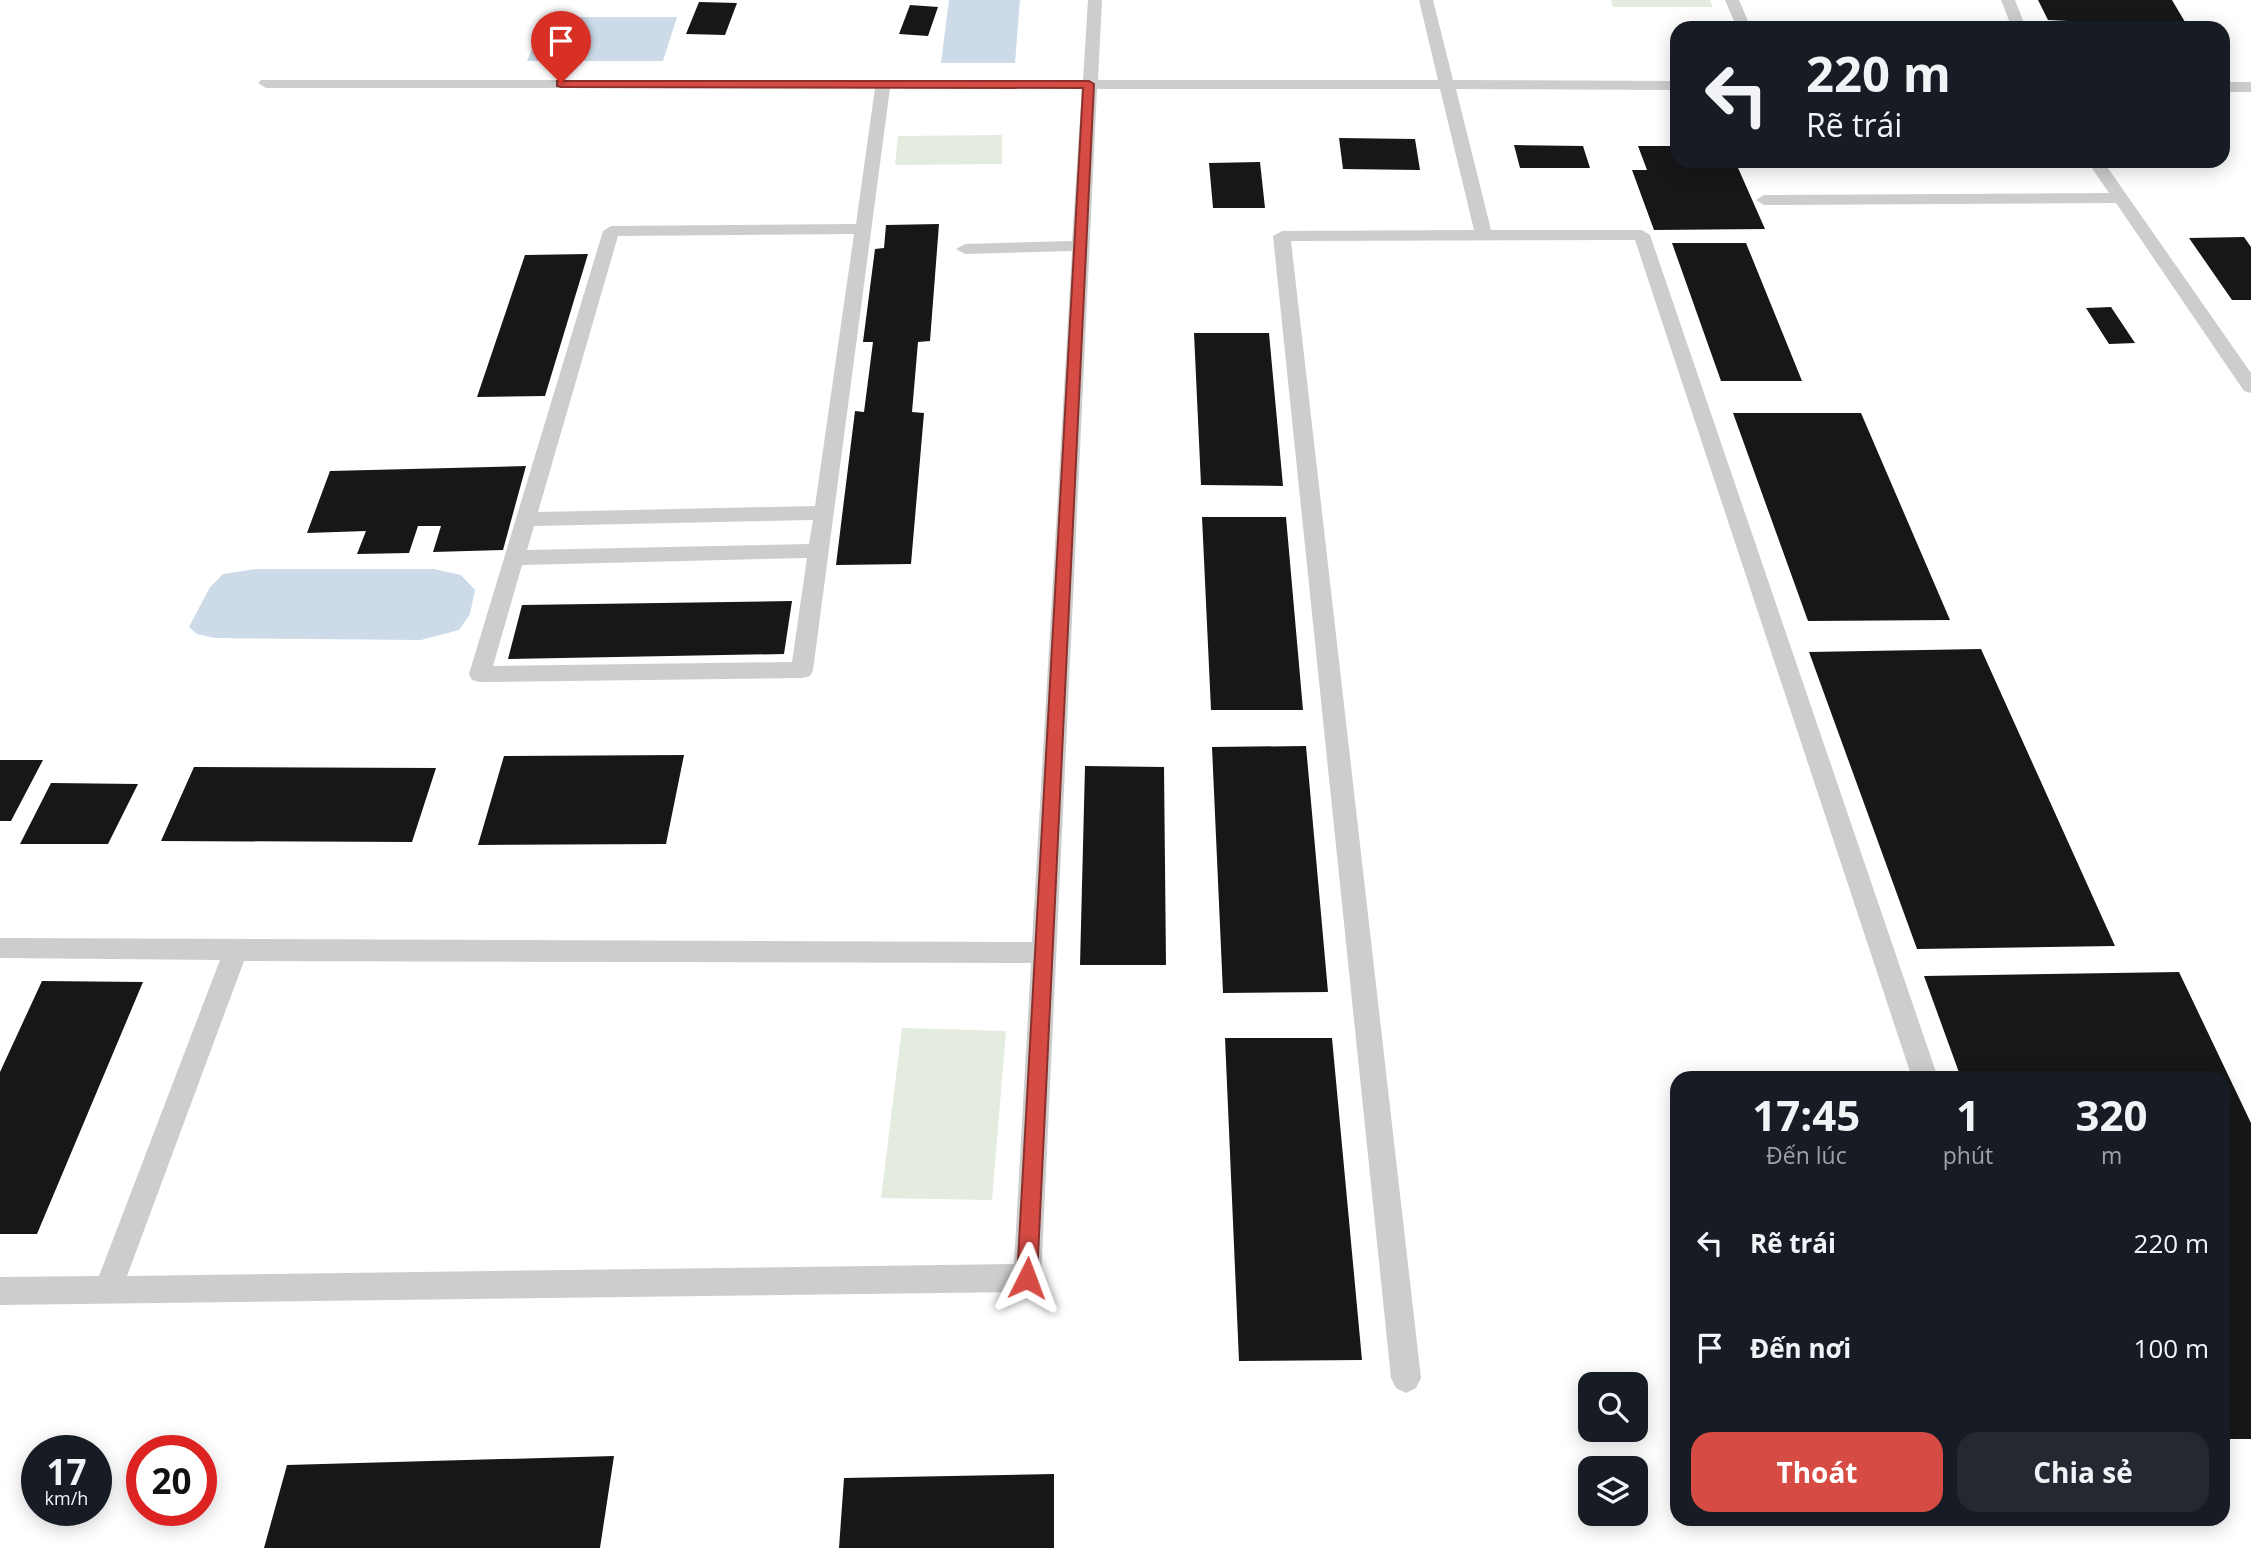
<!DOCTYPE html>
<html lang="vi">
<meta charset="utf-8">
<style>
body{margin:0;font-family:"Open Sans",sans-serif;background:#242831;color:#f1f3f6;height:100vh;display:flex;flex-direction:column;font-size:26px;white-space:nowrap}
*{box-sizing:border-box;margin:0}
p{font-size:23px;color:#9ea1a6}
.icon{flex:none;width:38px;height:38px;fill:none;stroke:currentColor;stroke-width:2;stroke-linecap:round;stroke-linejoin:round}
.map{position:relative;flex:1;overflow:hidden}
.drawer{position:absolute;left:1670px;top:1071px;width:560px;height:455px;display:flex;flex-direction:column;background:#171b24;border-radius:21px;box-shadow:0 4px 18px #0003}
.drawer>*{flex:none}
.top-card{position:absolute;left:1670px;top:21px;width:560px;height:147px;border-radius:21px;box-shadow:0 4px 18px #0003;background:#171b24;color:#f1f3f6;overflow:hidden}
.controls{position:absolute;left:1578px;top:1372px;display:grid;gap:14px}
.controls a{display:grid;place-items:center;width:70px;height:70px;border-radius:14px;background:#171b24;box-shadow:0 4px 18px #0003;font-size:35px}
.speed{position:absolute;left:21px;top:1435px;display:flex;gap:14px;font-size:35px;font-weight:700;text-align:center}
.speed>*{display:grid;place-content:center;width:91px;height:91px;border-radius:50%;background:#171b24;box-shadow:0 4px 18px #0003;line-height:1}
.speed small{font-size:18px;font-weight:400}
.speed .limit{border:10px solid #d22;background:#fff;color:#111}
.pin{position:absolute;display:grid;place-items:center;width:60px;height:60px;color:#fff;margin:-72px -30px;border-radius:50% 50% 50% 0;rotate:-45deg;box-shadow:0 0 7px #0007}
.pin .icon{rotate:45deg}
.me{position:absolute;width:77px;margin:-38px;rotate:3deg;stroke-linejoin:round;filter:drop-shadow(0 0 5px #0008)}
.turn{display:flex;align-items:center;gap:24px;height:147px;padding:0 21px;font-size:32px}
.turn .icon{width:91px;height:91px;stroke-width:2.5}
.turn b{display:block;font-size:49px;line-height:60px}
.eta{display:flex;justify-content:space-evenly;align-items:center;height:119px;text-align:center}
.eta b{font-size:42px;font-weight:700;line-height:49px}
.cta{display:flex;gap:14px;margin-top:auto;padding:14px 21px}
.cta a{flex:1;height:80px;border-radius:21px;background:#d64b43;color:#fff;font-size:28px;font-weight:700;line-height:80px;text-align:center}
.cta a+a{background:#242831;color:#f1f3f6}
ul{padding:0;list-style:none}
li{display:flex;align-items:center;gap:21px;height:105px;padding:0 21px}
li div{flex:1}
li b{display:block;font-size:26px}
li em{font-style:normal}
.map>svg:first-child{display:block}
</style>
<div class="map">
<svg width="2251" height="1548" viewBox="0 0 2251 1548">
<rect width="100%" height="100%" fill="#fff"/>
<path fill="#e4ebdf" d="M 1611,0 L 1710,0 L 1713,7 L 1613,7 Z
M 1002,135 L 1002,164 L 895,165 L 898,136 Z
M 902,1028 L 1006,1031 L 992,1200 L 881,1198 Z"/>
<path fill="#cddbe9" d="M 949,0 L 1020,0 L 1015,63 L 941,63 Z
M 545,17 L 677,17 L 663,61 L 527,61 Z
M 256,569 L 434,569 L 461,575 L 475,590 L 470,614 L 459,630 L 421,640 L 215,638 L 197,634 L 189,627 L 210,587 L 223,574 Z"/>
<path fill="#171717" d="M 2038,0 L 2172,0 L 2188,27 L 2048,20 Z
M 699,2 L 737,3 L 725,35 L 686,34 Z
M 910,5 L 938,7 L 928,36 L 899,34 Z
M 1339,138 L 1415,139 L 1420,170 L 1343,169 Z
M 1514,145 L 1583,146 L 1590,168 L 1520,168 Z
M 1638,146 L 1676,146 L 1676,161 L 1735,161 L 1765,229 L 1654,230 L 1632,170 L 1647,170 Z
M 1260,162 L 1265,208 L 1213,208 L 1209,163 Z
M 939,224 L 930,341 L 918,342 L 912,412 L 924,413 L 911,564 L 836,565 L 855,411 L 864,412 L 873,342 L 863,342 L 875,249 L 884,248 L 886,225 Z
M 2244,237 L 2251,247 L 2251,300 L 2232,300 L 2189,238 Z
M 1672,243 L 1746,243 L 1802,381 L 1721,381 Z
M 588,254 L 545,396 L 477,397 L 525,255 Z
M 2111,307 L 2135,343 L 2109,344 L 2086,308 Z
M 1194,333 L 1269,333 L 1283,486 L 1201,485 Z
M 1733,413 L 1861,413 L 1950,620 L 1808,621 Z
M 526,466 L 503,550 L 433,552 L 441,526 L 418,526 L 409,553 L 357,554 L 366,531 L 307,533 L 330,471 Z
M 1202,517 L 1286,517 L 1303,710 L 1211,710 Z
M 792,601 L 784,654 L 508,659 L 522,605 Z
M 1981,649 L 2115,946 L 1917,949 L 1809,652 Z
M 1306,746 L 1328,992 L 1223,993 L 1212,747 Z
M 684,755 L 666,844 L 478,845 L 504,756 Z
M 0,760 L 43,760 L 11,821 L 0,821 Z
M 1085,766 L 1164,767 L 1166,965 L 1080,965 Z
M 194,767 L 436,768 L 412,842 L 161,841 Z
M 51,783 L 138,784 L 108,844 L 20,844 Z
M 2179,972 L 2251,1123 L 2251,1439 L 2222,1439 L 2222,1078 L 1961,1078 L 1924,976 Z
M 42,981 L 143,982 L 37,1234 L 0,1234 L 0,1072 Z
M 1225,1038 L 1332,1038 L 1362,1360 L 1239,1361 Z
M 614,1456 L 600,1548 L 264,1548 L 287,1465 Z
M 1054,1474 L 1054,1548 L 839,1548 L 844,1478 Z"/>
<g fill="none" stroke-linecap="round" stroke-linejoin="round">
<path fill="#cdcdcd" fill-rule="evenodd" d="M 1088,0 L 1102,0 L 1098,80 L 1438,80 L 1419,0 L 1433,0 L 1453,80 L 1676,81 L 1676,90 L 1456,89 L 1491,230 L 1642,230 L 1650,235 L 1938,1078 L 1912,1078 L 1635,240 L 1291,241 L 1421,1378 L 1416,1388 L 1406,1393 L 1396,1388 L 1391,1378 L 1273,236 L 1282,231 L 1474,230 L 1440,89 L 1097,89 L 1041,1278 L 1037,1288 L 1027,1292 L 0,1305 L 0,1277 L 99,1276 L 220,960 L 0,958 L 0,938 L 1032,942 L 1072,251 L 965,254 L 956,249 L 965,244 L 1072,241 L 1082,89 L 890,88 L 813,670 L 810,676 L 802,678 L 480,682 L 472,680 L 469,674 L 603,231 L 611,226 L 856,224 L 875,88 L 266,88 L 258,83 L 261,80 L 1083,80 ZM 854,234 L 815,506 L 538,512 L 618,236 ZM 813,520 L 809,544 L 527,550 L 534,526 ZM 807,558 L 792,662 L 493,666 L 522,565 ZM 244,961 L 1031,963 L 1014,1264 L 127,1276 Z
M 1725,0 L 1739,0 L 1751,28 L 1737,28 Z
M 2001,0 L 2015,0 L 2026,28 L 2012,28 Z
M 2222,82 L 2251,82 L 2251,92 L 2222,92 Z
M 2087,161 L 2103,161 L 2251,373 L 2251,393 L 2244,391 L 2116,203 L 1764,205 L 1756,200 L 1764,195 L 2109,193 Z"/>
</g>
<path fill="#d64b43" stroke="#8b312c" stroke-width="2" d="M 557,81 L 1089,81 L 1094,84 L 1037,1278 L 1034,1285 L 1027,1288 L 1020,1285 L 1017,1278 L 1083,88 L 561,87 L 557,86 Z"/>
</svg>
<div class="controls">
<a><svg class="icon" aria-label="search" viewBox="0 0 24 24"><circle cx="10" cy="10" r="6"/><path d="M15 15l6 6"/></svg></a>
<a><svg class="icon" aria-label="layers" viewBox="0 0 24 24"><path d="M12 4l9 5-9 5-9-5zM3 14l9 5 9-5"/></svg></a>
</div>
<div class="speed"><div>17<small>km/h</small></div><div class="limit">20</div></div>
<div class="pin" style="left:561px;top:83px;background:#d93025"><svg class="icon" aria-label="arrive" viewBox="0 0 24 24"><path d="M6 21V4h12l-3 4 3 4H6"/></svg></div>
<svg class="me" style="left:1027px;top:1278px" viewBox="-20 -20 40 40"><path d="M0-17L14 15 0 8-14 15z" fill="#d64b43" stroke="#fff" stroke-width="4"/></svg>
<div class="top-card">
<div class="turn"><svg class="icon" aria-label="left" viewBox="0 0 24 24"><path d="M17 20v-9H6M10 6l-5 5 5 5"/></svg><div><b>220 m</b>Rẽ trái</div></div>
</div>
<section class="drawer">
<div class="eta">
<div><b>17:45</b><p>Đến lúc</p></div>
<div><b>1</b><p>phút</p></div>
<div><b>320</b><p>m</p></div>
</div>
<ul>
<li><svg class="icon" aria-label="left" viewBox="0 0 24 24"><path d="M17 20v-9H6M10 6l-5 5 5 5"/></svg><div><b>Rẽ trái</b></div><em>220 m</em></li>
<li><svg class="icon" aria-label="arrive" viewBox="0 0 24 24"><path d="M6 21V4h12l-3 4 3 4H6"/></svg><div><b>Đến nơi</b></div><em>100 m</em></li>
</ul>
<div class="cta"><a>Thoát</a><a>Chia sẻ</a></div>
</section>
</div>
